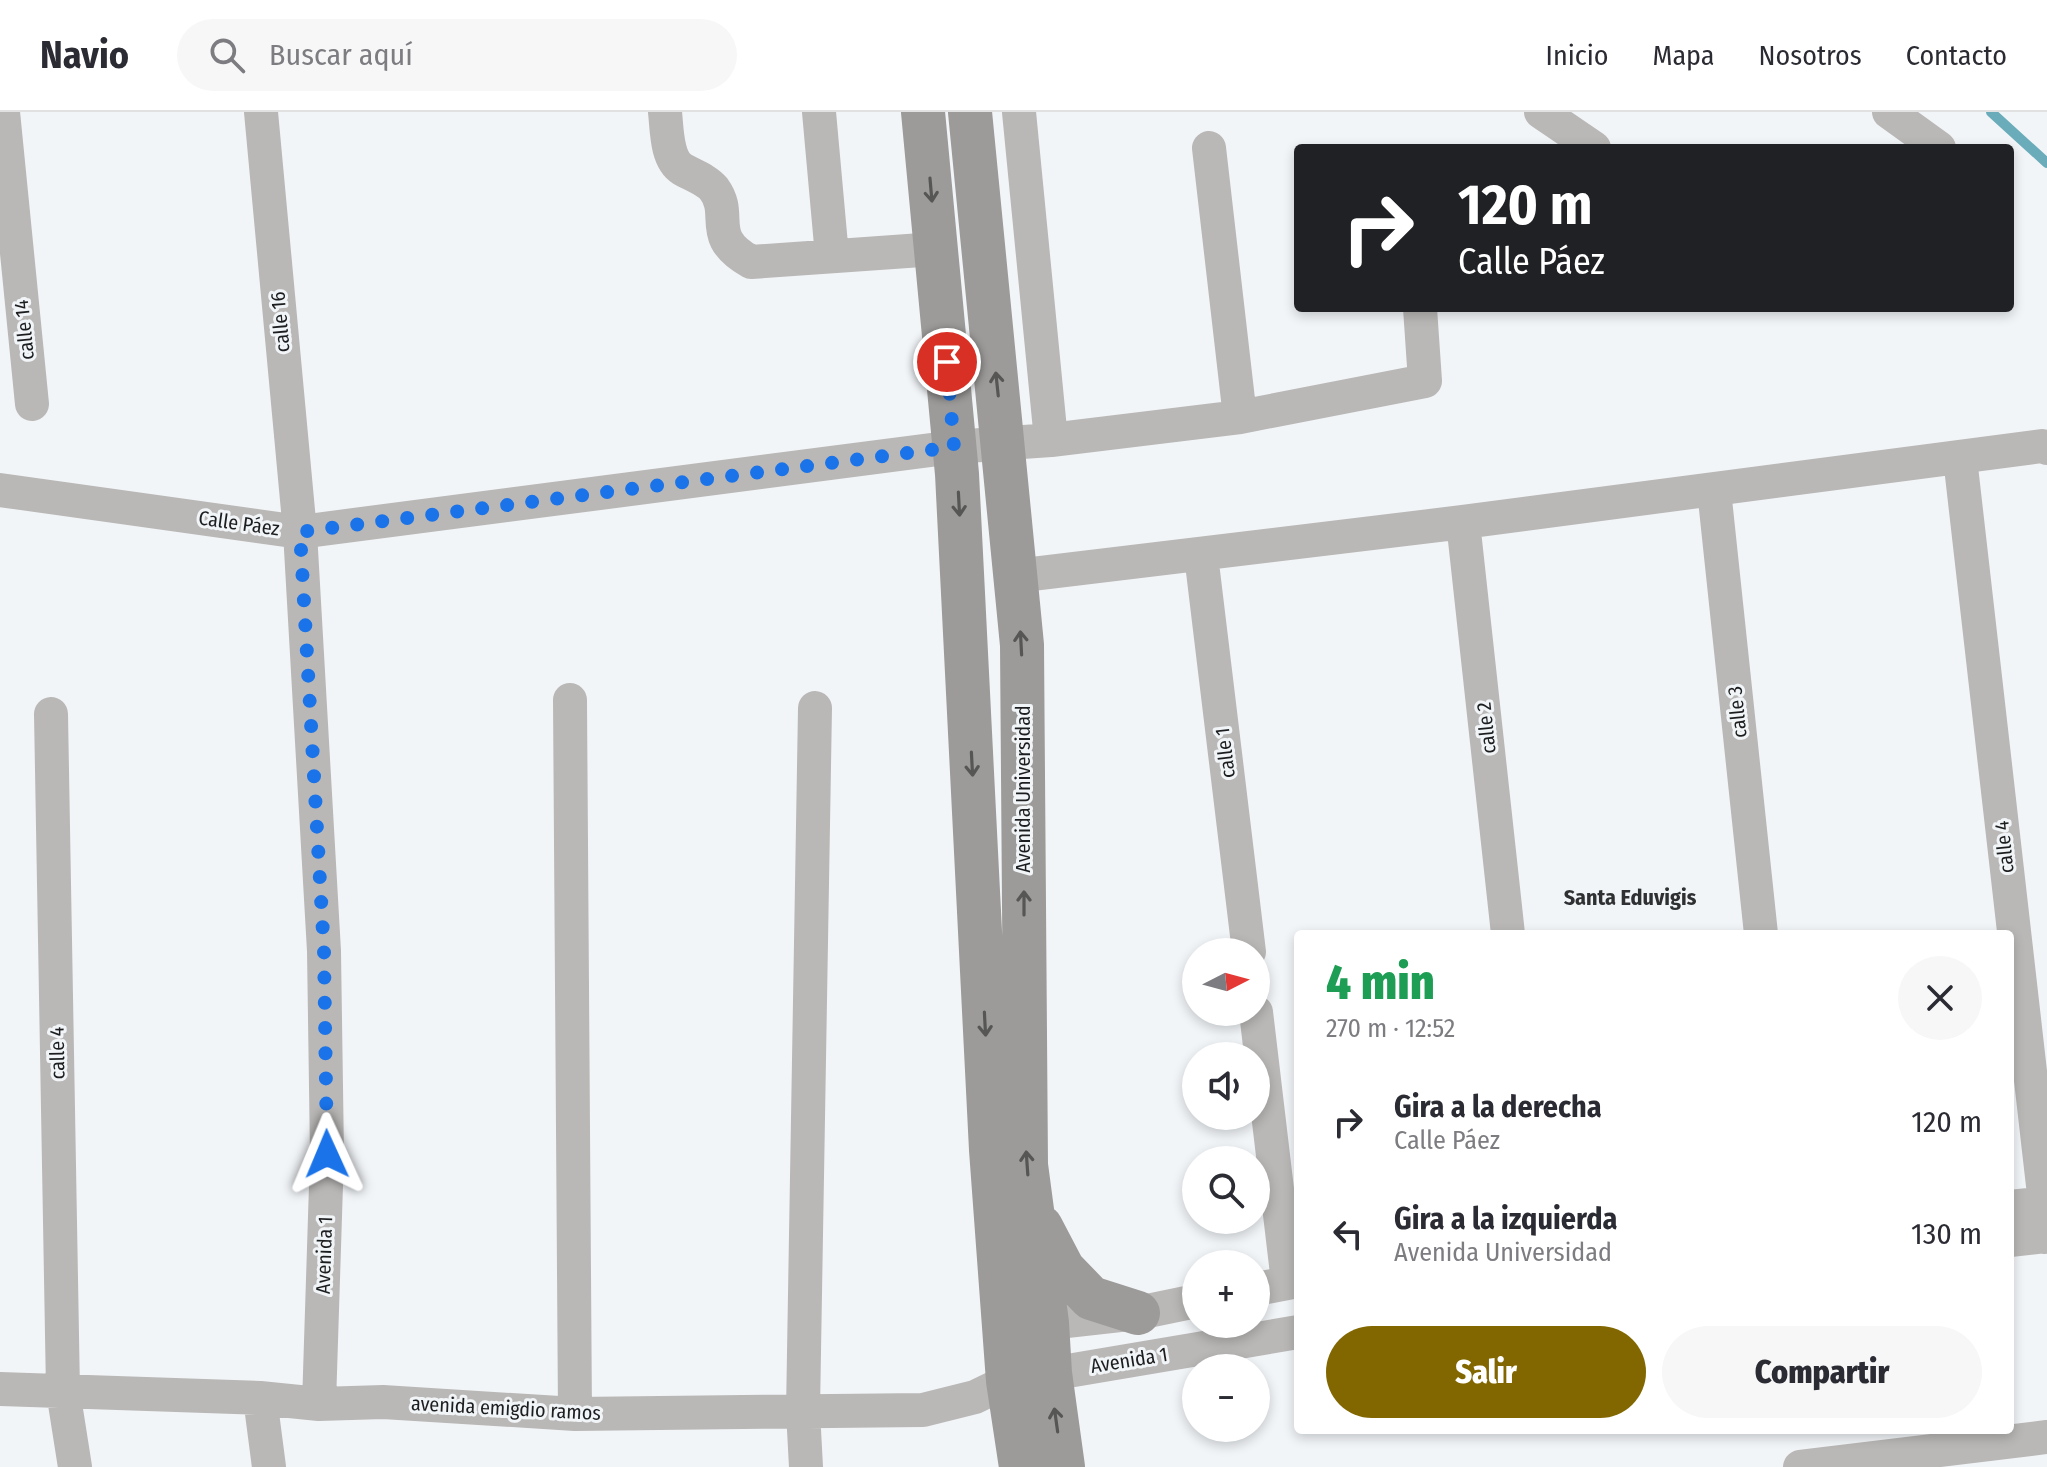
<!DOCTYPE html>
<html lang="es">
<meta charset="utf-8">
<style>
body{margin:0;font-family:"Fira Sans Condensed",sans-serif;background:#f7f7f7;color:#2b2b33;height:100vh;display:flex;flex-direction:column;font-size:30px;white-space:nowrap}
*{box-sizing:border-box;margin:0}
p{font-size:26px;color:#7c7c81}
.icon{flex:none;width:44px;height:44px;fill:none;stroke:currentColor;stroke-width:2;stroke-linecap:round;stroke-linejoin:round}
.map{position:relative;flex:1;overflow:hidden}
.sheet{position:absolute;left:1294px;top:818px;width:720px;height:504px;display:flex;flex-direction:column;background:#fff;border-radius:8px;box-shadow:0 4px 12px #0003}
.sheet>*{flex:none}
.guide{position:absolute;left:1294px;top:32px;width:720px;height:168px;border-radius:8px;box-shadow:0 4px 12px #0003;background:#202124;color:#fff;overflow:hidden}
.needle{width:52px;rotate:84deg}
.controls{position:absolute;left:1182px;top:826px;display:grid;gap:16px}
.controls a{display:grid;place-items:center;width:88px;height:88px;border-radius:50%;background:#fff;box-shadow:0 4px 12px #0003;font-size:40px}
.pin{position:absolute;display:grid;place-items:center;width:68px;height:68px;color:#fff;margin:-34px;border:4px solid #fff;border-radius:50%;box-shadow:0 2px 8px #0007}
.me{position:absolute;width:88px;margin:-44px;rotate:359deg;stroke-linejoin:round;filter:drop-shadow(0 0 6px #0008)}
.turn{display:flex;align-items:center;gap:28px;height:168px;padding:0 32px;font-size:36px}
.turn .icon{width:104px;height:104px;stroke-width:2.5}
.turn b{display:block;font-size:56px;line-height:68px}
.round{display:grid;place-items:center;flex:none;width:84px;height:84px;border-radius:42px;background:#f7f7f7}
.head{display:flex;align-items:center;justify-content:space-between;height:136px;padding:0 32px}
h1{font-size:48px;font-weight:800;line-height:60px;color:#1e9e55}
.action{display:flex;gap:16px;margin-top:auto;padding:16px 32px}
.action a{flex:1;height:92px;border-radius:48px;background:#826700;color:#fff;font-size:32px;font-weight:800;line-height:92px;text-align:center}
.action a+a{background:#f7f7f7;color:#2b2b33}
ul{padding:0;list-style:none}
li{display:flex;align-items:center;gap:24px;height:112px;padding:0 32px}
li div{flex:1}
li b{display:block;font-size:30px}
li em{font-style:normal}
header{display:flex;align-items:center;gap:48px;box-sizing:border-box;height:112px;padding:0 40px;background:#fff;border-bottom:2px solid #e1e1e2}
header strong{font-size:38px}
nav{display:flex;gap:44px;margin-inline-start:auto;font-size:28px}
.search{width:560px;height:72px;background:#f7f7f7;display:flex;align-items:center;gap:20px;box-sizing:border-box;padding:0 28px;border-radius:44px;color:#7c7c81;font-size:30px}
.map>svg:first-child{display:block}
</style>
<header>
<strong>Navio</strong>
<div class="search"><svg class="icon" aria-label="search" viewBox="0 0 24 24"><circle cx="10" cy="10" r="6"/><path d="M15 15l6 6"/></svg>Buscar aquí</div>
<nav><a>Inicio</a><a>Mapa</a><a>Nosotros</a><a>Contacto</a></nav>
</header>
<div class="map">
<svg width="2047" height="1355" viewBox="0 0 2047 1355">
<rect width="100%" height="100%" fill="#f2f5f8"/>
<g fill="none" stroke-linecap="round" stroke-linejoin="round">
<path stroke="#6aacb9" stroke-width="10" d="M 1991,0 L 2047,51"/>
<path stroke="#bab8b7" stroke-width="34" d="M 3,0 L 32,292
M 261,0 L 300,420 L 324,839 L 327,1042 L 319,1292
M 665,0 C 667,17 666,47 682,57 C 692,63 707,68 714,77 C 734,104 705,124 751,150 L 936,137
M 819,0 L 832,144
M 1019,0 L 1051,328
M 1541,0 L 1594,36
M 1889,0 L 1939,36
M 1209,36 L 1240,305
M 1960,346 L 2045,1091 L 2044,1125
M 0,378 L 300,420 L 954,335 L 1051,328 L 1240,305 L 1425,269 L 1420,196
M 1714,378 L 1761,822
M 1463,410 L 1508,822
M 1201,443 L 1249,840
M 1015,464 L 1463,410 L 2042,334 L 2047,336
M 570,588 L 575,1302
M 51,602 L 63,1279 L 75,1355
M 1256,900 L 1288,1170
M 2010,1095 L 2047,1091
M 2010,1128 L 2047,1124
M 1256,1177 L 1298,1169
M 1022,1214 L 1138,1201 L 1196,1189
M 0,1277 L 260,1286 L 319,1292 L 383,1290 L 575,1302 L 923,1298 L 975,1285 L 1008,1269 L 1298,1220
M 260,1286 L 269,1355
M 806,1355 L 803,1299 L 815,596
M 1800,1355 L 2047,1325"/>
<path stroke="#9d9b99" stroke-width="44" d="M 923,0 L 957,362 L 991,1038 L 1008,1269 L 1021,1355
M 970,0 L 1022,533 L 1026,1053 L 1047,1211 L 1050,1261 L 1063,1355
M 1041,1115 L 1063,1157 L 1091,1186 L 1138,1201"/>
</g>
<defs><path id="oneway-shaft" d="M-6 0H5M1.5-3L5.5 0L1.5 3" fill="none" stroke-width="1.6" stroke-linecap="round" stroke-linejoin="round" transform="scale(2)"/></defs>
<g stroke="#565655">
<use href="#oneway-shaft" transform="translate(931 78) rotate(85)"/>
<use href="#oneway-shaft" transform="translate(997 272) rotate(-96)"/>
<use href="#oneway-shaft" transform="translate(959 392) rotate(87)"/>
<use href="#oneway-shaft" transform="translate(1021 531) rotate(-93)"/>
<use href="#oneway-shaft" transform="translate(972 652) rotate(87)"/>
<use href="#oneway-shaft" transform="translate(1024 791) rotate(-90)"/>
<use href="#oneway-shaft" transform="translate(985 912) rotate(87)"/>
<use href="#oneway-shaft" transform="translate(1027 1051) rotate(-94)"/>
<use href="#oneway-shaft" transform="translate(1056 1308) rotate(-98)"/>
</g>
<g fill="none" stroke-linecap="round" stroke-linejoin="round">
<path stroke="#1a73e8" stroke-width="14" stroke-dasharray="0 25.2" d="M 327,1042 L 324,839 L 300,420 L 954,335 L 947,250"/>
</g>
<g text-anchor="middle" stroke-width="6" stroke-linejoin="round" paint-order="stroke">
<g font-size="20" fill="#1c1d1e" stroke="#f2f5f8">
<text transform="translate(280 210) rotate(-95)" y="7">calle 16</text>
<text transform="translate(24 218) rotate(-96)" y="7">calle 14</text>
<text transform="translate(239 411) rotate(8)" y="7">Calle Páez</text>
<text transform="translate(1737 600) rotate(-96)" y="7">calle 3</text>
<text transform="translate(1486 616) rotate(-96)" y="7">calle 2</text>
<text transform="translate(1225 641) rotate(-97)" y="7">calle 1</text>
<text transform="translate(1023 677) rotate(-90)" y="7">Avenida Universidad</text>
<text transform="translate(2004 735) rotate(-96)" y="7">calle 4</text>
<text transform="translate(57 941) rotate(-91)" y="7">calle 4</text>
<text transform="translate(324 1143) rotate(-88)" y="7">Avenida 1</text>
<text transform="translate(1129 1248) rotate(-9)" y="7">Avenida 1</text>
<text transform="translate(506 1296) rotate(3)" y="7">avenida emigdio ramos</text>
</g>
<g font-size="22" font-weight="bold" fill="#2e3032" stroke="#f2f5f8">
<text x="1630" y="793">Santa Eduvigis</text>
</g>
</g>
</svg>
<div class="controls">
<a><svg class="needle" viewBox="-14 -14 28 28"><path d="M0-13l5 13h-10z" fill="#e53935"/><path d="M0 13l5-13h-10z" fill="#7c7c81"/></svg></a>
<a><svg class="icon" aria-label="sound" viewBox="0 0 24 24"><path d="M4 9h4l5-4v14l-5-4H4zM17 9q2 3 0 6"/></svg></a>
<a><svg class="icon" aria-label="search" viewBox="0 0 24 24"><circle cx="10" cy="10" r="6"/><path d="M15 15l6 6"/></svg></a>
<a>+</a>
<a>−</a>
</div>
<div class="pin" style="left:947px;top:250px;background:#d93025"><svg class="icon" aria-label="arrive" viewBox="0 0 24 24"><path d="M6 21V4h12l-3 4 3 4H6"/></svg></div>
<svg class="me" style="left:327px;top:1042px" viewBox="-20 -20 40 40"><path d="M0-17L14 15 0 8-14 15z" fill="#1a73e8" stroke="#fff" stroke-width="4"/></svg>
<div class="guide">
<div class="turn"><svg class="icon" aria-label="right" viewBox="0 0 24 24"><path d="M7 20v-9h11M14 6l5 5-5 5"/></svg><div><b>120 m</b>Calle Páez</div></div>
</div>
<section class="sheet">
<div class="head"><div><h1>4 min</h1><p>270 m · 12:52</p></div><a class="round"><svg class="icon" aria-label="close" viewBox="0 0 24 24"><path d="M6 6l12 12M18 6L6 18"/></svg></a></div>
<ul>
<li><svg class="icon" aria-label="right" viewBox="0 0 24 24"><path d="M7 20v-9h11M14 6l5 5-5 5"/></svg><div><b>Gira a la derecha</b><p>Calle Páez</p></div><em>120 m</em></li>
<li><svg class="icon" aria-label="left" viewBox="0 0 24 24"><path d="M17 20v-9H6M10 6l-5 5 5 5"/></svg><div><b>Gira a la izquierda</b><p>Avenida Universidad</p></div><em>130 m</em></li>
</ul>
<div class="action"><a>Salir</a><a>Compartir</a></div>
</section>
</div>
